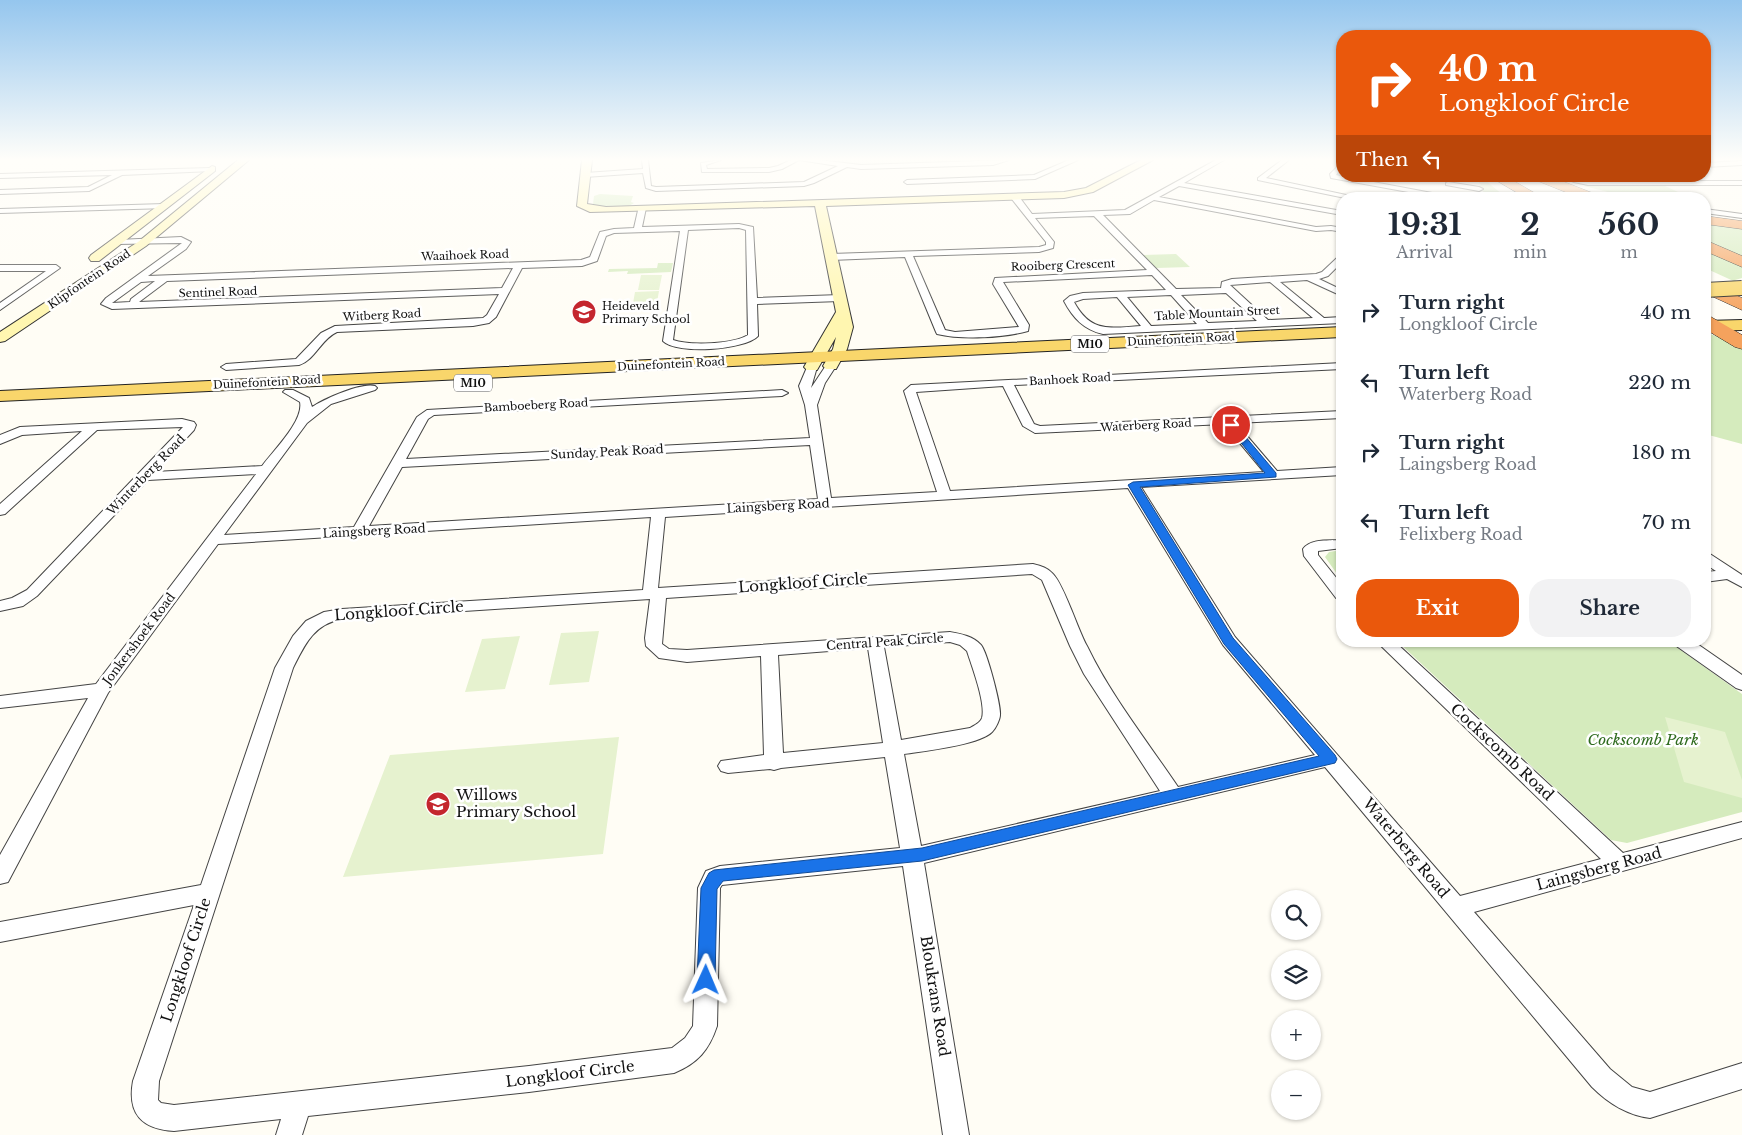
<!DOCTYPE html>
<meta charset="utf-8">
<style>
body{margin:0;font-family:"Libre Baskerville",serif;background:#f2f2f3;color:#1f2937;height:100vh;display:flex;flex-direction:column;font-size:19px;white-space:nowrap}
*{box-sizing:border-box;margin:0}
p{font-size:16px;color:#747a83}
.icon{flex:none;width:28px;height:28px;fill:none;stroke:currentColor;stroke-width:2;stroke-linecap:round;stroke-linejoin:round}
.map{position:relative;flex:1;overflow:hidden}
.drawer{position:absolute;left:1336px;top:192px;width:375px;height:455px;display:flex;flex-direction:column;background:#fff;border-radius:20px;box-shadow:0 1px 4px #0004}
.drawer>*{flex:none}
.top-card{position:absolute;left:1336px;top:30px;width:375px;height:152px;border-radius:20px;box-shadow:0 1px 4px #0004;background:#ea580c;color:#fff;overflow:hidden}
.tools{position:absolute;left:1271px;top:890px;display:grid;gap:10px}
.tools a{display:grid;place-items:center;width:50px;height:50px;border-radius:50%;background:#fff;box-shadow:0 1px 4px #0004;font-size:25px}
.pin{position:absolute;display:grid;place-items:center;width:42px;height:42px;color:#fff;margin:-21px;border:2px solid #fff;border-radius:50%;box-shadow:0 1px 5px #0007}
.me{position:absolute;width:55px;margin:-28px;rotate:1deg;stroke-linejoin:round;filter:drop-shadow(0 0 4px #0008)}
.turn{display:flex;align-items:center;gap:18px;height:105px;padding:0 20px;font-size:22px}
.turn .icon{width:65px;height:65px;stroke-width:2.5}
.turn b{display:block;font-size:35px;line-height:42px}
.then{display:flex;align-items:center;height:48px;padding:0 20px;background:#0003;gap:10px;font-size:19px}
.eta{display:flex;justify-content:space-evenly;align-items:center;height:85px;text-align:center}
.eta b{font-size:30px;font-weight:800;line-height:35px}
.action{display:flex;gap:10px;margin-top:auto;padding:10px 20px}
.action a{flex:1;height:58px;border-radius:20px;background:#ea580c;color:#fff;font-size:20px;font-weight:800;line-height:58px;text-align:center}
.action a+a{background:#f2f2f3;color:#1f2937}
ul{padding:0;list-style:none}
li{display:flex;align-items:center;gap:15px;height:70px;padding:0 20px}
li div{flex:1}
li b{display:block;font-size:19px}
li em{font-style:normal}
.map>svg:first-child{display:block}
</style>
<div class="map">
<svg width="1742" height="1135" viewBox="0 0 1742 1135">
<rect width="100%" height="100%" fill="#fffdf5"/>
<path fill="#d5ebbd" d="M 1478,181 L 1486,181 L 1508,199 L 1488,199 L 1479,185 L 1481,185 Z
M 1586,184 L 1661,184 L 1693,199 L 1636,199 L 1584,186 Z
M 600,194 L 633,196 L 631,202 L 634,203 L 629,206 L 597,206 L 593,204 L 594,196 Z
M 1705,221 L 1742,227 L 1742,258 L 1705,241 Z
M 1705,248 L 1742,266 L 1742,278 L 1735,280 L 1740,284 L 1705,268 Z
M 1176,254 L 1190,267 L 1156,268 L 1143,255 Z
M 658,263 L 673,263 L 671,272 L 627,274 L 628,271 L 608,272 L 609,269 L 657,268 Z
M 1705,332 L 1742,346 L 1742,444 L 1705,434 Z
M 1342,550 L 1342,581 L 1325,557 L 1329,552 Z
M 1397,641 L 1668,641 L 1742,694 L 1742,812 L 1627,843 L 1611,840 Z"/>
<path fill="#e6f2cf" d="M 818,160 L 995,160 L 865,165 Z
M 641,275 L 662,275 L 659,290 L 638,290 Z
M 659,291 L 656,308 L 632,309 L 635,292 Z
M 599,631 L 589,682 L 549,685 L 561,633 Z
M 520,636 L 505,689 L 465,692 L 482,639 Z
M 1665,717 L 1725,732 L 1742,780 L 1742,798 L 1684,782 Z
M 619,737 L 603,854 L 343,877 L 390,755 Z"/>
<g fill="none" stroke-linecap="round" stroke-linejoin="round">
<defs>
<path id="street" d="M 642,160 L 648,160 L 651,186 L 656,187 L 804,182 L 838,166 L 799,160 L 782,169 L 769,172 L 702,172 L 701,163 L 721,160 L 706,165 L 707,169 L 769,168 L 778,166 L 791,160 L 819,160 L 861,165 L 1009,160 L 993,165 L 861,169 L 847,167 L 814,183 L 804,186 L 656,191 L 646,188 L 643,173 L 585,177 L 582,175 L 585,173 L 643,169 Z
M 1069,160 L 1078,160 L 1035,179 L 907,184 L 904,182 L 907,180 L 1034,175 Z
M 1216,160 L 1224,160 L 1184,183 L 1342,211 L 1342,215 L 1179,186 L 1159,197 L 1316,227 L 1331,226 L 1342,228 L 1342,232 L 1331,230 L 1316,231 L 1154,200 L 1130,214 L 1103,215 L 1176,289 L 1221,288 L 1222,282 L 1232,279 L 1316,274 L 1322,272 L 1339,256 L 1342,256 L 1342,262 L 1328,276 L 1319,279 L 1342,290 L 1342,296 L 1307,280 L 1280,282 L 1324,318 L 1342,317 L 1342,323 L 1103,334 C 1084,330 1073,318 1064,301 L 1070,296 L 1083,293 L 1166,290 L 1152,275 L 1003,282 L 1029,325 L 1028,331 C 1003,338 962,340 937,334 L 936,332 L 905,257 L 831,260 L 827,257 L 831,254 L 1039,247 L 1046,245 L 1046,242 L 1011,198 L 1011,194 L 1017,194 L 1032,214 L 1125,210 ZM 1094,216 L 1147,270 L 995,278 L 993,284 L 1019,327 L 955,332 L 945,330 L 913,256 L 1039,252 L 1053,248 L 1054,242 L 1035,218 ZM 1270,282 L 1313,318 L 1268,320 L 1230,285 ZM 1226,293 L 1257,321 L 1208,323 L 1181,295 ZM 1171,295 L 1197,324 L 1151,326 L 1127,297 ZM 1117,297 L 1141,326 C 1109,328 1091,333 1074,302 L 1083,299 Z
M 1282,160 L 1289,160 L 1266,178 L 1365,199 L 1350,199 L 1258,180 L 1258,178 Z
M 1742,161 L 1742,165 L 1705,167 L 1705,163 Z
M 1342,162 L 1342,167 L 1336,175 L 1464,199 L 1447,199 L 1331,178 L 1330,174 Z
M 210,168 L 213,170 L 212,171 L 122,175 L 89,191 L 0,194 L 0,190 L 88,187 L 112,175 L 0,178 L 0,174 Z
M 1561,176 L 1571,176 L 1588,181 L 1742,181 L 1742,185 L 1588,185 L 1574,182 Z
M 1448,182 L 1479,187 L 1483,189 L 1479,191 L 1446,185 L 1446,183 Z
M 164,204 L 167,204 L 167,208 L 0,213 L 0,209 Z
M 639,206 L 646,208 L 642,227 L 739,224 L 753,227 L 757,298 L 840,295 L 845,298 L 840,301 L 757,304 L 758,336 C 745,350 677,355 663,341 L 680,231 L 614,233 L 606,236 L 597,261 L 582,266 L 522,268 L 496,317 L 489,323 L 473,326 L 337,332 C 321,339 315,360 299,365 L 226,370 L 221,367 L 226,364 L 296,359 L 321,333 L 335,326 L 483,318 L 487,315 L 499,294 L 112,309 L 101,304 L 106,298 L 182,243 L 115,244 L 115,240 L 118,240 L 181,237 L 191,242 L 186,249 L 148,276 L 581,260 L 590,257 L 600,232 L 614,229 L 634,228 ZM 739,228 L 746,230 L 748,335 C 733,344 690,346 673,340 L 688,230 ZM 513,268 L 502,288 L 139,302 L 167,281 ZM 155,281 L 131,299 L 130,302 L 112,303 L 141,282 Z
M 1705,209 L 1742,214 L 1742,218 L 1705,213 Z
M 0,265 L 56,265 L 60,268 L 0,310 L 0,303 L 46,271 L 0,271 Z
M 831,363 L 836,366 L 825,383 L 817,405 L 831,498 L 937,492 L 904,391 L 911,385 L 1342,363 L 1342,369 L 1014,385 L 1034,424 L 1040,426 L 1342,411 L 1342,418 L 1236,423 L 1277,471 L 1342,467 L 1342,475 L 1141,487 L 1235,637 L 1460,896 L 1601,859 L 1376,641 L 1394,641 L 1623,853 L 1742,822 L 1742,838 L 1474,912 L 1610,1069 L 1632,1087 L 1650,1092 L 1742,1063 L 1742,1089 L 1650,1118 C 1627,1115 1608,1103 1592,1087 L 1325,767 L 924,863 L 969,1135 L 943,1135 L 903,866 L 722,885 L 720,888 L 717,1026 C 709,1050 698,1063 674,1073 L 529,1092 L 308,1116 L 302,1135 L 276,1135 L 281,1119 L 174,1131 C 142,1129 127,1114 133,1081 L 194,905 L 0,942 L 0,922 L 201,885 L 275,668 L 293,636 L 306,621 L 324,612 L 342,609 L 643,590 L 651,517 L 218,544 L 108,693 L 8,882 L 0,884 L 0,855 L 88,698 L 0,708 L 0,696 L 96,684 L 256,474 L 148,480 L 37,596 L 23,606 L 0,611 L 0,601 L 12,598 L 27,590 L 183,427 L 97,430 L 5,514 L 0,515 L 0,504 L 82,431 L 22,435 L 0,444 L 0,435 L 20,427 L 182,419 L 194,422 L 196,425 L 194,430 L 155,472 L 262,466 C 273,451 304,421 300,402 L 283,392 L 285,390 L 293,390 L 309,398 L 312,407 C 324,399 362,382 375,386 L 377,388 L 375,390 L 331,404 L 307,423 L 224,535 L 354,527 L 417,417 L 427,410 L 782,390 L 788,393 L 782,396 L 434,415 L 428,419 L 406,459 L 810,438 L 805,405 L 799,386 L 808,365 L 812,364 L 817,367 L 811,388 L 827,364 ZM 1003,386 L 1023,426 L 1035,433 L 1224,424 L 1264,472 L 950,491 L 916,392 ZM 810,445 L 818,499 L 369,526 L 402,467 ZM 1128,488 L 1223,645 L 1315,755 L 1178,787 C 1147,741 1111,696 1087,646 C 1078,630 1064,585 1053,574 C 1048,568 1041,566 1033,564 L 658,588 L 665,517 ZM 1032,574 L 1042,580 L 1070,646 L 1084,674 L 1160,791 L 921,846 L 904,754 C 924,751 979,745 992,732 C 996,728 1000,719 1000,715 C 1001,705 987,652 981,645 C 973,636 961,634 950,632 L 687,650 L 669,649 L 662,644 L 666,598 ZM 650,599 L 645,638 L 646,646 L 659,658 L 687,662 L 761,656 L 764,755 L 721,761 L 718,766 L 721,771 L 728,773 L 770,769 L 774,770 L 781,768 L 885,757 L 900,848 L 720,866 L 706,871 L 698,888 L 693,1026 L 685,1038 L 672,1048 L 529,1066 L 174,1105 L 161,1103 L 158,1100 L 159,1081 L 293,668 C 305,644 314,624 342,619 ZM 950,642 L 960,645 L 967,651 C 972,667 986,703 982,718 C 980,723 975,725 970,728 L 901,740 L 884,647 ZM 868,648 L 883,743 L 783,753 L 778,655 Z
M 1342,540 L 1342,548 L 1318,551 L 1318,555 L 1342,585 L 1342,600 L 1336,598 L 1304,556 L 1303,549 C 1311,538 1330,541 1342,540 Z
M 1705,553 L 1710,554 L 1742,575 L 1742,587 L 1727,579 L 1705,582 L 1705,572 L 1716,571 L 1705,564 Z
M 1673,641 L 1693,641 L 1742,675 L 1742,690 L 1736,688 L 1675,645 Z"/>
<path id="secondary" d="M 238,160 L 249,160 L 146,246 L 5,341 L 0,342 L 0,332 L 138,242 Z
M 582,160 L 592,160 L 587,204 L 606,207 L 1064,192 L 1086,188 L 1141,160 L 1153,160 L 1093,192 L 1064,198 L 826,206 L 853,327 L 847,349 L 836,369 L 826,369 L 823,366 L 833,349 L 836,337 L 817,370 L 807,370 L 804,367 L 836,312 L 815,206 L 590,212 L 577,206 Z
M 212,166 L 215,167 L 215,171 L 99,261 L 91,261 L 89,258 L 91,255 Z"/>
<path id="primary" d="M 1742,320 L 1742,330 L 1705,331 L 1705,321 Z
M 1342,327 L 1342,337 L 0,401 L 0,391 Z"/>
<path id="highway" d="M 1489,176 L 1505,176 L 1545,199 L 1528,199 Z
M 1531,176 L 1549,176 L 1600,196 L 1602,199 L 1583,199 L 1533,179 Z
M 1705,216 L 1742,221 L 1742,229 L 1705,224 Z
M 1705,240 L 1742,256 L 1742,267 L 1705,251 Z
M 1705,281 L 1742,298 L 1742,310 L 1705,293 Z
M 1705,316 L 1711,317 L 1742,335 L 1742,349 L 1735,347 L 1705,329 Z"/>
</defs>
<use href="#street" stroke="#444" stroke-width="2"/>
<use href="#secondary" stroke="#333" stroke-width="2"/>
<use href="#primary" stroke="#222" stroke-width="2"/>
<use href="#highway" stroke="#222" stroke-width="1"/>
<use href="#street" fill="#fff" fill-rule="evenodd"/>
<use href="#secondary" fill="#fff6b0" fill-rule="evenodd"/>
<use href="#primary" fill="#f9d66b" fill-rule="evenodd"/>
<use href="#highway" fill="#f5a25d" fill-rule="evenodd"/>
<defs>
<path id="primary-bridge" d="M 1705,290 L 1742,288"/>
</defs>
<use href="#primary-bridge" stroke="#222" stroke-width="16" stroke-linecap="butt"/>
<use href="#primary-bridge" stroke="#f9d66b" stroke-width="14"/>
</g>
<linearGradient id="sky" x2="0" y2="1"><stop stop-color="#95c6ee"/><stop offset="0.5" stop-color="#fffefa"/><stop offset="1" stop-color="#fffefa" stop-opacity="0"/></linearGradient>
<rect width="1742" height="319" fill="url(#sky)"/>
<path fill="#1a73e8" stroke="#114b97" d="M 1231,422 L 1234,423 L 1276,473 L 1276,477 L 1140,487 L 1233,638 L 1335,755 L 1337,759 L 1335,763 L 922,861 L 723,881 L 717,889 L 715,980 L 712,986 L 706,989 L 700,986 L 697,980 L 701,888 L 709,873 L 714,870 L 922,848 L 1319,756 L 1224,644 L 1128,485 L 1133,482 L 1265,473 L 1227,425 Z"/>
<defs>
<symbol id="school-disc" viewBox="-11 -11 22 22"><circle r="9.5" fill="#c4262e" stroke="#fff"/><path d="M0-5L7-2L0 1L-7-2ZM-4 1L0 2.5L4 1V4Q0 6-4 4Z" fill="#fff"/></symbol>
</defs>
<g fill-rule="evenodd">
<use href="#school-disc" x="570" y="298" width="28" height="28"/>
<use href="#school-disc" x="424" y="790" width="28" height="28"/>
</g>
<g text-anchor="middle" stroke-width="5" stroke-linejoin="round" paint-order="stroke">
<g font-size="11" fill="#111" stroke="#fff">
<text transform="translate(465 255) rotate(-2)" y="4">Waaihoek Road</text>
<text transform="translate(1063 265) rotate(-2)" y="4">Rooiberg Crescent</text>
<text transform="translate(89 279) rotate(-34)" y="4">Klipfontein Road</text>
<text transform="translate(218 292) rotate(-2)" y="4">Sentinel Road</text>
<text transform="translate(1217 313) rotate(-3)" y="4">Table Mountain Street</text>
<text transform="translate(382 315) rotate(-3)" y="4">Witberg Road</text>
<text transform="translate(1181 339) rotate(-3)" y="4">Duinefontein Road</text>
<text transform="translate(671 364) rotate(-3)" y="4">Duinefontein Road</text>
<text transform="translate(1070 379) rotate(-3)" y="4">Banhoek Road</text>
<text transform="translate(267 382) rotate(-3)" y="4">Duinefontein Road</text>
<text transform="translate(536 405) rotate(-3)" y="4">Bamboeberg Road</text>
<text transform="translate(1146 425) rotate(-3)" y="4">Waterberg Road</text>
</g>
<g font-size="11" fill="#111" stroke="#fff" text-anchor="start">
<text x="602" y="310">Heideveld<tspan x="602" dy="13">Primary School</tspan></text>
</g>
<g fill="#fff" stroke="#585858" stroke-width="1">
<rect x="1071" y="335.5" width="38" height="17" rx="4"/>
<rect x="454" y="374.5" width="38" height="17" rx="4"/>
</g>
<g font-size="11" font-weight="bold" fill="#111">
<text x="1090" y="348">M10</text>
<text x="473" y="387">M10</text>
</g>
<g font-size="12" fill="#111" stroke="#fff">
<text transform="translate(607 452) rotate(-3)" y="4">Sunday Peak Road</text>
<text transform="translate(146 475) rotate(-46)" y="4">Winterberg Road</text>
<text transform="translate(778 506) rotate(-3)" y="4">Laingsberg Road</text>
<text transform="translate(374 531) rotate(-3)" y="4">Laingsberg Road</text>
<text transform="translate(139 639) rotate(-53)" y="4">Jonkershoek Road</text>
<text transform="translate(885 642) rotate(-4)" y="4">Central Peak Circle</text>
</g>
<g font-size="15" fill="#111" stroke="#fff">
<text transform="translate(803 583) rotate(-4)" y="5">Longkloof Circle</text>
<text transform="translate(399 611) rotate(-4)" y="5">Longkloof Circle</text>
<text transform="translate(1502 752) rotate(43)" y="5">Cockscomb Road</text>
<text transform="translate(1406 848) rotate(50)" y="5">Waterberg Road</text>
<text transform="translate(1599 869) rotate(-15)" y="5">Laingsberg Road</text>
<text transform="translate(186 960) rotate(-72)" y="5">Longkloof Circle</text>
<text transform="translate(935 996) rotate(81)" y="5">Bloukrans Road</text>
<text transform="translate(570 1074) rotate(-7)" y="5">Longkloof Circle</text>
</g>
<g font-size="15" font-style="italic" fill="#2f6b1f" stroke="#fff">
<text x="1643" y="745">Cockscomb Park</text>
</g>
<g font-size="15" fill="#111" stroke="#fff" text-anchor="start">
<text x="456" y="800">Willows<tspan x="456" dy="17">Primary School</tspan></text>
</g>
</g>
</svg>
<div class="tools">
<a><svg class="icon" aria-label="search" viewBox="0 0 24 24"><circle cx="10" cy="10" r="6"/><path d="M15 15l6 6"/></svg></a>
<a><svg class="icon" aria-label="layers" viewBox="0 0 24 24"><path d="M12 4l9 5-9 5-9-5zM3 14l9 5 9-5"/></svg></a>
<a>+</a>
<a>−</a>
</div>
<div class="pin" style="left:1231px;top:425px;background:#d93025"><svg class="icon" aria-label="arrive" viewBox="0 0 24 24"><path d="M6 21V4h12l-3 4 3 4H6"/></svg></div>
<svg class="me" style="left:706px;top:980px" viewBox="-20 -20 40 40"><path d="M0-17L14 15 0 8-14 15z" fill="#1a73e8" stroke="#fff" stroke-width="4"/></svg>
<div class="top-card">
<div class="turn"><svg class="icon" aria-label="right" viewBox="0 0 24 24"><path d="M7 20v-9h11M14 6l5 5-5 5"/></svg><div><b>40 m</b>Longkloof Circle</div></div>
<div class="then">Then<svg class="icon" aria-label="left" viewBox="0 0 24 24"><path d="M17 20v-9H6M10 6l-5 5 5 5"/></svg></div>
</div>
<section class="drawer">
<div class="eta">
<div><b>19:31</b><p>Arrival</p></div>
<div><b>2</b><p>min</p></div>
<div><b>560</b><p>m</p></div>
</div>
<ul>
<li><svg class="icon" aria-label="right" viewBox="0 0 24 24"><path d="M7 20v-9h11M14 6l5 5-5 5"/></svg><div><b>Turn right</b><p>Longkloof Circle</p></div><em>40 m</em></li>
<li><svg class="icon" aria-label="left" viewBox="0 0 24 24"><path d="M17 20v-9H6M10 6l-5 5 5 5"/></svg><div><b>Turn left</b><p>Waterberg Road</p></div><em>220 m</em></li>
<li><svg class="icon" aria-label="right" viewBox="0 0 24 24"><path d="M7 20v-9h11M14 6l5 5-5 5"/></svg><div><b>Turn right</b><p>Laingsberg Road</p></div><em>180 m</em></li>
<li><svg class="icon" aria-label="left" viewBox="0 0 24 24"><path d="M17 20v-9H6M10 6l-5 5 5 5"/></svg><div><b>Turn left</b><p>Felixberg Road</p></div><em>70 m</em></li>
</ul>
<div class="action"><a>Exit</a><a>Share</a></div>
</section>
</div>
